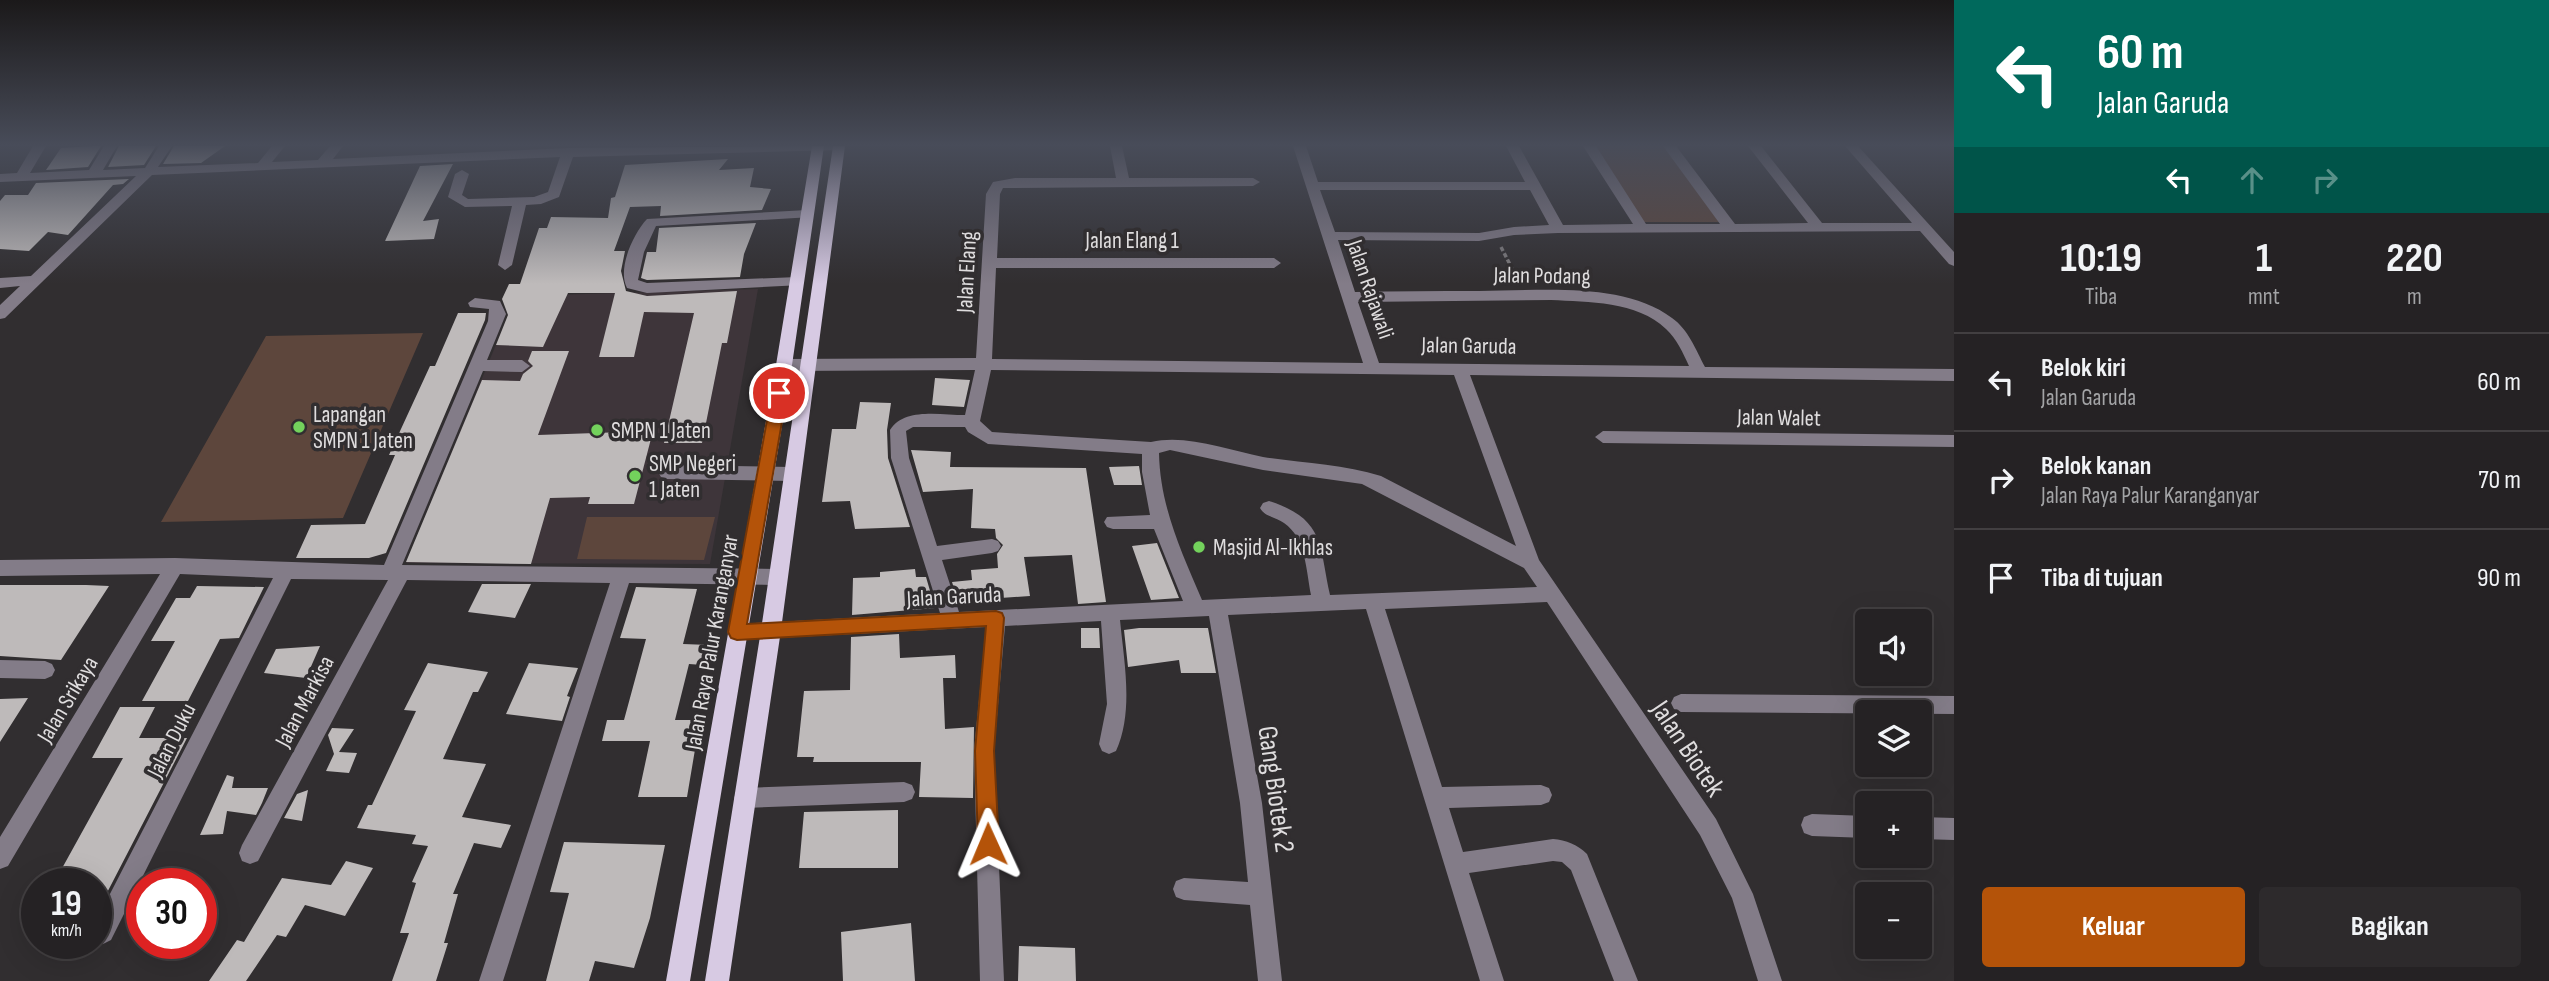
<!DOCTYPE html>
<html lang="id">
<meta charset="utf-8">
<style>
body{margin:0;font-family:"Sofia Sans Condensed",sans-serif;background:#2d2a2c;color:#f1f3f6;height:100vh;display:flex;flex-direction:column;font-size:26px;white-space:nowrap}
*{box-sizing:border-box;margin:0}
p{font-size:23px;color:#a3a4a6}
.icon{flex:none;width:38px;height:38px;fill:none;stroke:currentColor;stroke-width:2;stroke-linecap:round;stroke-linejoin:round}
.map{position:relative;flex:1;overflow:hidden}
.details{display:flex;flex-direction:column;background:#252224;width:595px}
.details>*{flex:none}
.banner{background:#00695c;color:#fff;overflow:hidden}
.controls{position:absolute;left:1855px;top:609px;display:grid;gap:14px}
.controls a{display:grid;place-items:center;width:77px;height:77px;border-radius:7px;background:#252224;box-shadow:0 7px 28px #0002,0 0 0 2px #423f41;font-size:35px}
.speed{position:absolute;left:21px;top:868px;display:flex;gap:14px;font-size:35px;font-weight:700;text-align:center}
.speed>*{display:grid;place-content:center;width:91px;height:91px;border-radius:50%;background:#252224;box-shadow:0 7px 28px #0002,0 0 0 2px #423f41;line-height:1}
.speed small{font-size:18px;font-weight:400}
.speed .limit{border:10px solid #d22;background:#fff;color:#111}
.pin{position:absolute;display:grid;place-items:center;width:60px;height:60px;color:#fff;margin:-30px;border:4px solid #fff;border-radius:50%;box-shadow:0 2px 7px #0007}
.me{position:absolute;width:77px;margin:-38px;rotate:359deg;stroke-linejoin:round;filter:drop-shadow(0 0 5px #0008)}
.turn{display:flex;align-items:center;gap:24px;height:147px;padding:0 28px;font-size:32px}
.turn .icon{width:91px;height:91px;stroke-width:2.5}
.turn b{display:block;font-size:49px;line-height:60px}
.lanes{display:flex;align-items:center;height:66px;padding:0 28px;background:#0003;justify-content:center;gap:35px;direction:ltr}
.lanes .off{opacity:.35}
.eta{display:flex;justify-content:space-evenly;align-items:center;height:119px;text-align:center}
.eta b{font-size:42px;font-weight:700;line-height:49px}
.action{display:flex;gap:14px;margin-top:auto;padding:14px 28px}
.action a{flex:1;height:80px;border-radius:7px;background:#b45309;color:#fff;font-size:28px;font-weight:700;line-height:80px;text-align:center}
.action a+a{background:#2d2a2c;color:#f1f3f6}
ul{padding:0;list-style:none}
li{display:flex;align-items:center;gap:21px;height:98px;padding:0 28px;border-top:2px solid #423f41}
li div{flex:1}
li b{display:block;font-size:26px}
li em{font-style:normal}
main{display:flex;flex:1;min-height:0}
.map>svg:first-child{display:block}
</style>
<main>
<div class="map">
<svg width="1954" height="981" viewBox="0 0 1954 981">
<rect width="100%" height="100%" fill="#312e30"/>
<path fill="#3e353a" d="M 758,289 L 710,564 L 406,563 L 516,296 Z"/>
<path fill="#5d463c" d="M 1592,146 L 1664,146 L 1719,222 L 1641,222 Z
M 423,333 L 343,518 L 161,522 L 266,336 Z
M 587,517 L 715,517 L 704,560 L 577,559 Z"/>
<path fill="#bebaba" d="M 94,146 L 101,146 L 88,167 L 46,170 L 61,148 Z
M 119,146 L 156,146 L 144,165 L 108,167 Z
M 174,146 L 225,146 L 201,163 L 163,164 Z
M 728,159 L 719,170 L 754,168 L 750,187 L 771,189 L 762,210 L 660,216 L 661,206 L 630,207 L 614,251 L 625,251 L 621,271 L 626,291 L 647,296 L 737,291 L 727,343 L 722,343 L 702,443 L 664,443 L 694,313 L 644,312 L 634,357 L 599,357 L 615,293 L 568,293 L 543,347 L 496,345 L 508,315 L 502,299 L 509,284 L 520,284 L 539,228 L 547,228 L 551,217 L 608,218 L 611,198 L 615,197 L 625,165 Z
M 453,164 L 423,221 L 439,219 L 434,239 L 385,241 L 420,166 Z
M 129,179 L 123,184 L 113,185 L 68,235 L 48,232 L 29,251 L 0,249 L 0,201 L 5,195 L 28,195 L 36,183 Z
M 756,223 L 744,254 L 740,277 L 647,280 L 641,278 L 647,252 L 656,252 L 659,228 Z
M 458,313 L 486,313 L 485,320 L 386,553 L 369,558 L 296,558 L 311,525 L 365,524 L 395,455 L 389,455 L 430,366 L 435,366 Z
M 532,351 L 569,351 L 538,435 L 653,431 L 634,504 L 588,504 L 590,497 L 550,498 L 531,564 L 406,562 L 482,380 L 520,381 L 523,374 L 533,366 L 528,361 Z
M 935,378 L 970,380 L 964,407 L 932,405 Z
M 860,402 L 891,403 L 887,430 L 888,458 L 910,527 L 855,529 L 850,501 L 822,502 L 832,429 L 856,429 Z
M 911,450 L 951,452 L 950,467 L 1086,468 L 1106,602 L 1078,604 L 1072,555 L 1024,557 L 1030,596 L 958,601 L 952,582 L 972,580 L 971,570 L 998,568 L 997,554 L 1003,545 L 996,538 L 995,529 L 971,528 L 973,489 L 923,492 Z
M 1139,466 L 1142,485 L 1114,485 L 1109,467 Z
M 1157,543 L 1179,598 L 1151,600 L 1132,546 Z
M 915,569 L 916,577 L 926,577 L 935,608 L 852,615 L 853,578 L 880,577 L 880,572 Z
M 482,584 L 531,584 L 515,618 L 468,612 Z
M 0,585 L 86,585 L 109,586 L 61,660 L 0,656 Z
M 197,586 L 264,587 L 239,638 L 220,639 L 188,701 L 142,701 L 175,641 L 151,641 L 176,598 L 190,598 Z
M 636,587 L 697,589 L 683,644 L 709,645 L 703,665 L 689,664 L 675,720 L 700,720 L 687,797 L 638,797 L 650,741 L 602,741 L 607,720 L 624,720 L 646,639 L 620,638 Z
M 1081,628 L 1099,628 L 1100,648 L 1081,648 Z
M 1139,628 L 1208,628 L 1216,673 L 1181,673 L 1179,660 L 1128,667 L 1124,630 Z
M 899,634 L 900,658 L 955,655 L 956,678 L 943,678 L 945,729 L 974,727 L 973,798 L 919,797 L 921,762 L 813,762 L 814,757 L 797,757 L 804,691 L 850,690 L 851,637 Z
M 320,646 L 306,678 L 264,673 L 276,649 Z
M 428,663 L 488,672 L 478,692 L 473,692 L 443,759 L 486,764 L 462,817 L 511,825 L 501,848 L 474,843 L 453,894 L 458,894 L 444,943 L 448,943 L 436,981 L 392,981 L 409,933 L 400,933 L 416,883 L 412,882 L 428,846 L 412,844 L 416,835 L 357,828 L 368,805 L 372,805 L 416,711 L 404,710 Z
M 529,663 L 578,668 L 567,696 L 570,697 L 562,721 L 506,714 Z
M 28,698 L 0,742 L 0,699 Z
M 120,707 L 155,707 L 139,738 L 187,738 L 96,914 L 96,884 L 55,881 L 123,758 L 92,758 Z
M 332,728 L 354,729 L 339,752 L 357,753 L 349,773 L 326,771 L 334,754 L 328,735 Z
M 227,775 L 234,777 L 232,788 L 268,788 L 262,803 L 256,815 L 227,811 L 223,834 L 200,835 Z
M 308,790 L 302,821 L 284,818 L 297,794 Z
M 898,810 L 898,868 L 799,868 L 804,812 Z
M 564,842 L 665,845 L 650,918 L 634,968 L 595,961 L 589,981 L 546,981 L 569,893 L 550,892 Z
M 346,861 L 373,868 L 345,916 L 305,905 L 286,937 L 277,935 L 246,981 L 209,981 L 237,940 L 244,942 L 282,878 L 331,885 Z
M 911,923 L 915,981 L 843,981 L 841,932 Z
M 1019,946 L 1075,948 L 1076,981 L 1018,981 Z"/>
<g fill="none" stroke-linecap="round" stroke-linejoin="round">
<path stroke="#7d7a7c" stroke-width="3.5" stroke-dasharray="4.5 2.5" stroke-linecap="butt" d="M 1501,247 L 1518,280"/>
<path fill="#837c88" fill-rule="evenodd" d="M 33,146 L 46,146 L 30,173 L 89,170 L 104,146 L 117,146 L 103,170 L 145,168 L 159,146 L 172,146 L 158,167 L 258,163 L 272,146 L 285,146 L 272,162 L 318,160 L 330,146 L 343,146 L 333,159 L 568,148 L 845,146 L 839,150 L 573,157 L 559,197 L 541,204 L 526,205 L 512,265 L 505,270 L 498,265 L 512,206 L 465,207 L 448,197 L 455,174 L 462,170 L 469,174 L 462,195 L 468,199 L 534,197 L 548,192 L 560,157 L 152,175 L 5,318 L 0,319 L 0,305 L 20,286 L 0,288 L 0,278 L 31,276 L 136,176 L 0,182 L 0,174 L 17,173 Z
M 1110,146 L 1122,146 L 1129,178 L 1253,178 L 1260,182 L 1253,186 L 1003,188 L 1000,194 L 997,258 L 1274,258 L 1281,263 L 1274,268 L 996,268 L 992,359 L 1363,363 L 1293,146 L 1306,146 L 1318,182 L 1525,182 L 1506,146 L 1519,146 L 1563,225 L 1633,224 L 1583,146 L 1596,146 L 1646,224 L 1720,224 L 1663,146 L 1676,146 L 1735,224 L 1808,223 L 1748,146 L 1761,146 L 1822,223 L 1912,223 L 1845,146 L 1858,146 L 1954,252 L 1954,266 L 1949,264 L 1920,231 L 1558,233 L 1514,235 L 1479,241 L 1338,240 L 1355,292 C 1396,291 1437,291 1479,291 C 1538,291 1623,281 1672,318 C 1688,329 1696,350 1705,367 L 1954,369 L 1954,381 L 1470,375 L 1539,560 L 1716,819 L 1753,894 L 1782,981 L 1758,981 L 1732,898 L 1700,835 L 1547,602 L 1385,609 L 1442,787 L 1541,785 L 1549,788 L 1552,795 L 1549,802 L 1541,805 L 1449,808 L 1463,852 L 1553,839 C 1566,840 1578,845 1587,854 L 1638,981 L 1614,981 L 1571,870 L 1562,862 L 1553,861 L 1469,873 L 1504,981 L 1480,981 L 1366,609 L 1228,615 L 1262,803 L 1282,981 L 1258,981 L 1250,905 L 1184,900 L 1176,897 L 1173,889 L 1176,881 L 1184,878 L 1248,882 L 1240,803 L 1209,616 L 1120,620 C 1124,662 1134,711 1116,751 L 1109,754 L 1102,751 L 1099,744 L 1107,704 L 1101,621 L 1005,626 L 994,751 L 1004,981 L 980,981 L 974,751 L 986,627 L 737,640 L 730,638 L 727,632 L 730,626 L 737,624 L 940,613 L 891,458 L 890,430 C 904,407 941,415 965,415 L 975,370 L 784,371 L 776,365 L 784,359 L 976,358 L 986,194 L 993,182 L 1015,178 L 1116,178 ZM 1320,190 L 1530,190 L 1549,225 L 1514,227 L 1479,233 L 1335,232 ZM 1551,300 C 1588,302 1637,301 1666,329 C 1677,339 1683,353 1689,366 L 1379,363 L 1358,302 ZM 991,370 L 1454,375 L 1516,546 L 1381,476 C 1343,464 1302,463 1263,457 C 1227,450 1187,434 1151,442 L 992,432 L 980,421 ZM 965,427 L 968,432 L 988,444 L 1142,454 L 1142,472 L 1150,515 L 1107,517 L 1104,522 L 1107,527 L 1113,529 L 1154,529 L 1183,601 L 959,612 L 942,560 L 992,553 L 998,551 L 1001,546 L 998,541 L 992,539 L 937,546 L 909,458 L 906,431 L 913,427 ZM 1170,450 L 1263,470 L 1362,484 L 1524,568 L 1537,587 L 1330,595 C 1319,545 1325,519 1269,501 L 1263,503 L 1260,508 C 1265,517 1276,517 1284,523 C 1306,538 1306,570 1311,595 L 1202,600 C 1181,551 1160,506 1159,453 Z
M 807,210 L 812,211 L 812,217 L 656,226 L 644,252 L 638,280 L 647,283 L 797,277 L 804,282 L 802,285 L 647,293 L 627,288 C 617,269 633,234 647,219 Z
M 475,298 L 500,301 L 506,314 L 487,360 L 522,360 L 530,366 L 522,372 L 483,371 L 402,565 L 777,569 L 784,572 L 786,577 L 784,582 L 777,585 L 629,583 L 503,981 L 479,981 L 610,583 L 407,580 L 258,861 L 250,864 L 242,861 L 239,853 L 242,845 L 388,580 L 291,579 L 111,940 L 103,944 L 96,941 L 96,921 L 273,578 L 180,574 L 8,866 L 0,869 L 0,837 L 160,574 L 0,576 L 0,560 L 175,558 L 384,565 L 488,321 L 489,309 L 470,307 L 468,303 Z
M 1603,431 L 1954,435 L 1954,447 L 1603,443 L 1595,437 Z
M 667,465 L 791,467 L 797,469 L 800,474 L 797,479 L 791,481 L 667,479 L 661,477 L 658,472 L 661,467 Z
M 0,660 L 45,661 L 52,664 L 55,670 L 52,676 L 45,679 L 0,678 Z
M 1681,694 L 1954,696 L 1954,714 L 1681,712 L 1674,709 L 1671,703 L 1674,697 Z
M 904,782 L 912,785 L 915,792 L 912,799 L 904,802 L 745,808 L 737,805 L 734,798 L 737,791 L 745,788 Z
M 1812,814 L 1867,816 L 1867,838 L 1812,836 L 1804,833 L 1801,825 L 1804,817 Z
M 1920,817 L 1954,818 L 1954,840 L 1920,839 Z"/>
<path fill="#d7cae3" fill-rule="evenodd" d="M 812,146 L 824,146 L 792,365 L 690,981 L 666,981 L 776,365 Z
M 833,146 L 845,146 L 781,630 L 729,981 L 705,981 L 761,630 Z"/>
</g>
<linearGradient id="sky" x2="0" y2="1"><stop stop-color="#1b191a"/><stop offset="0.51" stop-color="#484c59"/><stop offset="1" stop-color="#484c59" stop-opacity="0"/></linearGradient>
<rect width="1954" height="284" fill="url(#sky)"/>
<path fill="#b45309" stroke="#753606" stroke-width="2" d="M 779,387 L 787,393 L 747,624 L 996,611 L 1002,613 L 1004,618 L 994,751 L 999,844 L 996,851 L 988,854 L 981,851 L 978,844 L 975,751 L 986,626 L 737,640 L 731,638 L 728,632 L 772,393 Z"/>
<g fill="#73d25c" stroke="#312e30" stroke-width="2.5">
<circle cx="299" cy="427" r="7"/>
<circle cx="597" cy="430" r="7"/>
<circle cx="635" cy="476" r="7"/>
<circle cx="1199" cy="547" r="7"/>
</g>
<g text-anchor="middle" stroke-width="7" stroke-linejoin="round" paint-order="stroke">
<g font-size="23" fill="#dfddde" stroke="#312e30">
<text x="1132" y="248">Jalan Elang 1</text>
<text transform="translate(966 272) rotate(-87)" y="8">Jalan Elang</text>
<text transform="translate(1542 275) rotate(1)" y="8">Jalan Podang</text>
<text transform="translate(1371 289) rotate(71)" y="8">Jalan Rajawali</text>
<text transform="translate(1469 345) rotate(1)" y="8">Jalan Garuda</text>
<text transform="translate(1779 417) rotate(1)" y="8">Jalan Walet</text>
<text transform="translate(954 596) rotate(-3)" y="8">Jalan Garuda</text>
<text transform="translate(711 642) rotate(-80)" y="8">Jalan Raya Palur Karanganyar</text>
<text transform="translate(67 699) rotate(-59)" y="8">Jalan Srikaya</text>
<text transform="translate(304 701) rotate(-62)" y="8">Jalan Markisa</text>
<text transform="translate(171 740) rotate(-63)" y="8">Jalan Duku</text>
</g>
<g font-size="23" fill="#dfddde" stroke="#312e30" text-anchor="start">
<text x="313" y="422">Lapangan<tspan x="313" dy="26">SMPN 1 Jaten</tspan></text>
<text x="611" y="438">SMPN 1 Jaten</text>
<text x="649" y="471">SMP Negeri<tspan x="649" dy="26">1 Jaten</tspan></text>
<text x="1213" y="555">Masjid Al-Ikhlas</text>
</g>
<g font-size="28" fill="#dfddde" stroke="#312e30">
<text transform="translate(1689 748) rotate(56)" y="10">Jalan Biotek</text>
<text transform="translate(1277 789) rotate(82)" y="10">Gang Biotek 2</text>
</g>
</g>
</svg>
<div class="controls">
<a><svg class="icon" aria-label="sound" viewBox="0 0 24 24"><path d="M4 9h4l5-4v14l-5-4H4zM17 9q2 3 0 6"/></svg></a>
<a><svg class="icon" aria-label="layers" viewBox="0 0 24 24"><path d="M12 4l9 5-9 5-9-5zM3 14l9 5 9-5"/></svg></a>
<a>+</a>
<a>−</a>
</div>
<div class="speed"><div>19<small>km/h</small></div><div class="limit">30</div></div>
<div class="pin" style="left:779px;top:393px;background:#d93025"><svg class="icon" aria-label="arrive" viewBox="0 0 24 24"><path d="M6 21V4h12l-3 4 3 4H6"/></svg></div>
<svg class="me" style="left:988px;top:844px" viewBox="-20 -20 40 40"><path d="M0-17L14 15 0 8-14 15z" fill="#b45309" stroke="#fff" stroke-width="4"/></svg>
</div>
<section class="details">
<div class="banner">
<div class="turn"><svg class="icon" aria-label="left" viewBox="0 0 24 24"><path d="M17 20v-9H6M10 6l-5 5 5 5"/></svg><div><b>60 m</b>Jalan Garuda</div></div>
<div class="lanes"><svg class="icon" aria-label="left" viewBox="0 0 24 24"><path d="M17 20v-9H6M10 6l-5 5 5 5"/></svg><svg class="icon off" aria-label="ahead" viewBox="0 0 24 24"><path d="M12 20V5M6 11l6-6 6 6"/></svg><svg class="icon off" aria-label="right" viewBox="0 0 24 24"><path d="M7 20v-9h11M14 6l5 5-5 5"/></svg></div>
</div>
<div class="eta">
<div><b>10:19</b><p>Tiba</p></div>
<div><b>1</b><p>mnt</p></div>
<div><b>220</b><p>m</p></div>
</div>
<ul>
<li><svg class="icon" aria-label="left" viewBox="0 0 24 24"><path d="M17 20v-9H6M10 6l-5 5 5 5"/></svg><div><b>Belok kiri</b><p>Jalan Garuda</p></div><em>60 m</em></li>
<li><svg class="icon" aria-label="right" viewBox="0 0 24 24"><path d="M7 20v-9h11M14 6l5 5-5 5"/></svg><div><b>Belok kanan</b><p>Jalan Raya Palur Karanganyar</p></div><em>70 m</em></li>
<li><svg class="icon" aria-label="arrive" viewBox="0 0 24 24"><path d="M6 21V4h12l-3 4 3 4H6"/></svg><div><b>Tiba di tujuan</b></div><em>90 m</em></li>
</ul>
<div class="action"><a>Keluar</a><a>Bagikan</a></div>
</section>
</main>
